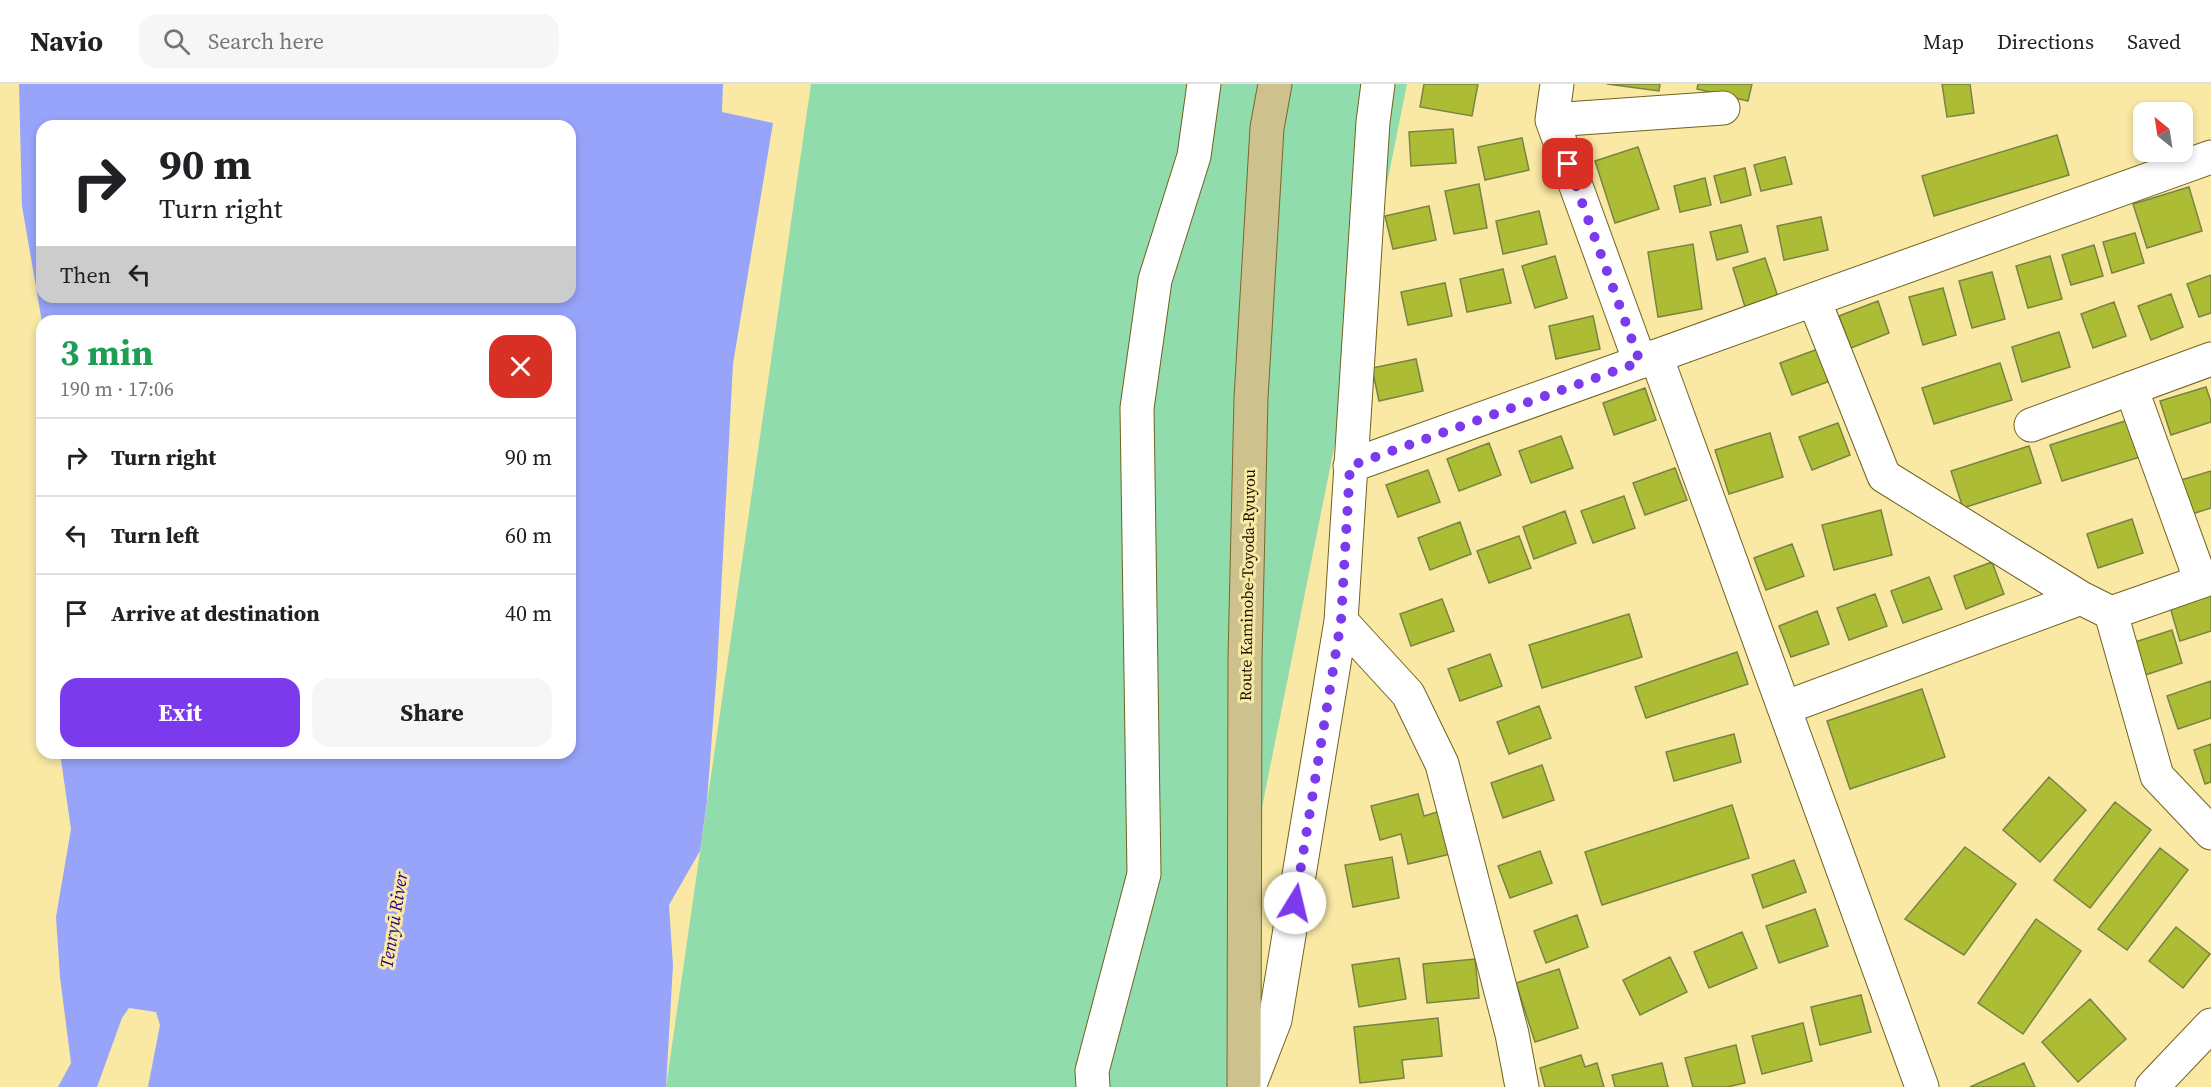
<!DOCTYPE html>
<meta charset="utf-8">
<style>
body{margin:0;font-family:"Source Serif 4",serif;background:#f6f6f6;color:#202124;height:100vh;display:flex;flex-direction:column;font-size:22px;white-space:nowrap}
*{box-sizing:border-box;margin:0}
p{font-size:20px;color:#757577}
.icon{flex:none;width:33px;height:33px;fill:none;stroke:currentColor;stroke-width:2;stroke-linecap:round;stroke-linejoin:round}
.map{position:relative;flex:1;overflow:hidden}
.panel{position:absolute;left:36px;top:231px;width:540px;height:444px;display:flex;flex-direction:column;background:#fff;border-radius:18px;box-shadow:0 3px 9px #0003}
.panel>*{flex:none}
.banner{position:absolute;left:36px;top:36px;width:540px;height:183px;border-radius:18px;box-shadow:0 3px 9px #0003;background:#fff;color:#202124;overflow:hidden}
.needle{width:39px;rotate:330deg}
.fabs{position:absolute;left:2133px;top:18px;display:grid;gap:12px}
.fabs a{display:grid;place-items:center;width:60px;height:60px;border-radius:12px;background:#fff;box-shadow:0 3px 9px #0003;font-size:30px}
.pin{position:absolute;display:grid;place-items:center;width:51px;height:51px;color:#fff;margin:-26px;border-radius:12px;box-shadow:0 3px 9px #0006}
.me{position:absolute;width:66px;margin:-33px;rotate:9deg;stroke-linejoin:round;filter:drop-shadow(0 0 4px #0008)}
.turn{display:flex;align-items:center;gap:21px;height:126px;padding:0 24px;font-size:27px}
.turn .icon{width:78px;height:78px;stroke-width:2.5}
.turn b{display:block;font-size:42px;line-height:51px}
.then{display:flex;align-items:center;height:57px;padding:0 24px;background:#0003;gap:12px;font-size:22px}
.round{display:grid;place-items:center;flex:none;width:63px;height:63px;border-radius:18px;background:#f6f6f6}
.overview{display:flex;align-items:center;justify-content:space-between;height:102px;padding:0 24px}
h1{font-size:36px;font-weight:700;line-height:45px;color:#1e9e55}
.action{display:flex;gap:12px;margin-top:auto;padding:12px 24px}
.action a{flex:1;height:69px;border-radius:18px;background:#7c3aed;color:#fff;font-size:24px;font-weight:700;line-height:69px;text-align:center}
.action a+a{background:#f6f6f6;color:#202124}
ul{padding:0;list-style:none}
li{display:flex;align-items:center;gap:18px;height:78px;padding:0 24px;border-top:2px solid #e0e0e0}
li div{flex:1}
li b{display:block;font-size:22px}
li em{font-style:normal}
header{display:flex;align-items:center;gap:36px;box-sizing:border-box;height:84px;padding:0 30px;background:#fff;border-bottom:2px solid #e0e0e0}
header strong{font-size:28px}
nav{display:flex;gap:33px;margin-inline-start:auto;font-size:21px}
.search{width:420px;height:54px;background:#f6f6f6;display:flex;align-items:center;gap:15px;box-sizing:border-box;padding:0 21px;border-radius:18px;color:#757577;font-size:22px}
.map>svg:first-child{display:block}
</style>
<header>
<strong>Navio</strong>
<div class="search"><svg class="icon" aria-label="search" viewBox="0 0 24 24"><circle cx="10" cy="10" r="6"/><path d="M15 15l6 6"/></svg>Search here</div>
<nav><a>Map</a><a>Directions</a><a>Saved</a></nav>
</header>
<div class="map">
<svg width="2211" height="1003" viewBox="0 0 2211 1003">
<rect width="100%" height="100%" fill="#f9e9a5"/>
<path fill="#90dcad" d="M 811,0 L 1407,0 L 1245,808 L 1267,1003 L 666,1003 Z"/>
<path fill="#97a4fa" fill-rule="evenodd" d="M 19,0 L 723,0 L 722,28 L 773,39 L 733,280 L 717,586 L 707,717 L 700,767 L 669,821 L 673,881 L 666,1003 L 148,1003 L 160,941 L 156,928 L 129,924 L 122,934 L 97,1003 L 58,1003 L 71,979 L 60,893 L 56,833 L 71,745 L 60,669 L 570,669 L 570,237 L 42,238 L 22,122 ZM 42,42 L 570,42 L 570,213 L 42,213 Z"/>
<path fill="#acbd35" stroke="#798344" stroke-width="1.5" d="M 1424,0 L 1478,0 L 1472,32 L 1420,23 Z
M 1607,0 L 1660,0 L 1659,7 Z
M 1698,0 L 1752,0 L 1748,17 L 1697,5 Z
M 1942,0 L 1970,0 L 1974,29 L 1947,33 Z
M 1453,45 L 1456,79 L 1411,82 L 1409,48 Z
M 2057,51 L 2069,91 L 1934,132 L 1922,92 Z
M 1522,54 L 1529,86 L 1485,96 L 1478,63 Z
M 1638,63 L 1659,125 L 1615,139 L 1595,77 Z
M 1785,73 L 1792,100 L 1761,107 L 1754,81 Z
M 1745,84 L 1751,111 L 1721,119 L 1714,92 Z
M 1705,94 L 1711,121 L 1680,128 L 1674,102 Z
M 1479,100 L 1487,144 L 1454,150 L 1445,107 Z
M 2189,103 L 2202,147 L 2147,164 L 2133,120 Z
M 1429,122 L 1436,156 L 1393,165 L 1385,132 Z
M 1539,127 L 1547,160 L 1503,170 L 1496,137 Z
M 1821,133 L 1828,166 L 1784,176 L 1777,142 Z
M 1741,141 L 1748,168 L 1717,176 L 1710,148 Z
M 2135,149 L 2144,179 L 2112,189 L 2103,158 Z
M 1693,160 L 1702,225 L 1658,233 L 1648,168 Z
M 2094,161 L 2103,192 L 2071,201 L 2062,171 Z
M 1555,172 L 1567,214 L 1535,224 L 1522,182 Z
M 2050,172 L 2062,215 L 2028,224 L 2016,182 Z
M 1765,174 L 1779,216 L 1746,226 L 1733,184 Z
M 1503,185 L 1511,219 L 1467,228 L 1460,195 Z
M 1992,188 L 2005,235 L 1972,244 L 1959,197 Z
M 2211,191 L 2211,229 L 2199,233 L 2187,200 Z
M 1445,199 L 1452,232 L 1408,241 L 1401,208 Z
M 1943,204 L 1956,251 L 1923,261 L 1909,213 Z
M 2171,210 L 2183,243 L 2151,256 L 2138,222 Z
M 1878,217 L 1889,249 L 1851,264 L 1839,232 Z
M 2114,218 L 2126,252 L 2093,264 L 2081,230 Z
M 1593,232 L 1600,265 L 1556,275 L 1549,242 Z
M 2059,248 L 2070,283 L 2022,298 L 2012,263 Z
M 1818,265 L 1830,297 L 1792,311 L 1780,279 Z
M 1416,275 L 1423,307 L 1379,317 L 1372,284 Z
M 2000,279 L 2012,316 L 1934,340 L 1922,304 Z
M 2206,303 L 2211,318 L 2211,338 L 2171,351 L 2160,317 Z
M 1645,304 L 1656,336 L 1614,351 L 1603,319 Z
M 2128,336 L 2140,373 L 2062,397 L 2050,361 Z
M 1838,339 L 1850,371 L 1812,386 L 1799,353 Z
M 1770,349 L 1783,393 L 1729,410 L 1715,366 Z
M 1561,352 L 1573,384 L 1531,399 L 1519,367 Z
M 1489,359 L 1501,391 L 1459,407 L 1447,375 Z
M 2029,362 L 2041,399 L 1963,424 L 1951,387 Z
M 1675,384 L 1687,416 L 1645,431 L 1633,399 Z
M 1428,386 L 1440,418 L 1398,433 L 1386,401 Z
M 2211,387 L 2211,424 L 2192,430 L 2181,396 Z
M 1624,412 L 1635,444 L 1593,459 L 1581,427 Z
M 1881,426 L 1892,471 L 1834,486 L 1822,441 Z
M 1565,427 L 1576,459 L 1534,475 L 1523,443 Z
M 2132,435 L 2143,469 L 2098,484 L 2087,450 Z
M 1460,438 L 1471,470 L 1430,486 L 1418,454 Z
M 1519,452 L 1531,484 L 1489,499 L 1477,467 Z
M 1792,460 L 1804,492 L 1766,506 L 1754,474 Z
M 1992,478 L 2004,510 L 1966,525 L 1954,492 Z
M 1929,493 L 1942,525 L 1903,539 L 1891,507 Z
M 1875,510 L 1887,542 L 1849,556 L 1837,524 Z
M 2211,510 L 2211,547 L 2180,557 L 2170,523 Z
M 1442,515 L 1454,547 L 1411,562 L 1400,530 Z
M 1817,527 L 1829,560 L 1791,573 L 1779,542 Z
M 1629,530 L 1642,573 L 1542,604 L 1529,561 Z
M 2172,546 L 2182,579 L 2136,594 L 2126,561 Z
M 1737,568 L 1748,600 L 1646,634 L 1635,603 Z
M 1490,570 L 1502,602 L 1460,617 L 1448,585 Z
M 2211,597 L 2211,634 L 2178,645 L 2167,612 Z
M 1922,605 L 1945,673 L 1850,705 L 1827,637 Z
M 1539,622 L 1551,654 L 1509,670 L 1497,638 Z
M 1734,650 L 1741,678 L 1674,697 L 1666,668 Z
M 2211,660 L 2211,698 L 2205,700 L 2194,666 Z
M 1542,681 L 1554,716 L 1503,734 L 1491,699 Z
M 2049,693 L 2086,726 L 2040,778 L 2003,746 Z
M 1418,710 L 1424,732 L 1444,726 L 1455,769 L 1408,780 L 1401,750 L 1380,756 L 1371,722 Z
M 2115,718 L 2151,746 L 2090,824 L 2054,796 Z
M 1732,721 L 1749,774 L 1602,821 L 1585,768 Z
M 1965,763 L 2016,800 L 1964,871 L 1905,835 Z
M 2160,764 L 2188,786 L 2127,866 L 2098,845 Z
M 1540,767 L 1552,799 L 1510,814 L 1498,782 Z
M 1392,773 L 1399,814 L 1353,823 L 1345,781 Z
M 1794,776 L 1806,808 L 1763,824 L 1752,791 Z
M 1815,825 L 1828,862 L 1779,879 L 1766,842 Z
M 1577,831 L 1588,863 L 1546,879 L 1534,847 Z
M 2036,835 L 2081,867 L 2023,950 L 1978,919 Z
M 2176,843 L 2210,870 L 2183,904 L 2149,877 Z
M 1742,848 L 1757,884 L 1709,904 L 1694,868 Z
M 1670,873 L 1687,908 L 1640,931 L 1623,896 Z
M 1399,874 L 1406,915 L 1359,923 L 1352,881 Z
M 1475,875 L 1479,914 L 1427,919 L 1423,880 Z
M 1559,885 L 1578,944 L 1535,958 L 1516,899 Z
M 1861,911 L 1871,948 L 1820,961 L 1811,923 Z
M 2090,915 L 2126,955 L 2078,998 L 2042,958 Z
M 1438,934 L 1442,972 L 1402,976 L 1404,994 L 1360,999 L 1354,943 Z
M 1803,939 L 1812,977 L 1762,990 L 1752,952 Z
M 1736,961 L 1745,999 L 1727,1003 L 1693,1003 L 1685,974 Z
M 1581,971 L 1585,983 L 1597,979 L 1604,1003 L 1545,1003 L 1540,984 Z
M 1662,979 L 1668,1003 L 1615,1003 L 1612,991 Z
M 2024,979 L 2035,1003 L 1970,1003 Z"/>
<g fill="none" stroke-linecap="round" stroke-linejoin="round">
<defs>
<path id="minor" d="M 1557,0 L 1552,36 L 1640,278
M 1552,36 L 1723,24
M 1814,216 L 1884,392 L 2081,514 L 2111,529
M 1656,272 L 1922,1003
M 2131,304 L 2201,497
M 2031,341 L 2211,275
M 1350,382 L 2211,73
M 2211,494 L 2111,529 L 2157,692 L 2211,749
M 1341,537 L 1408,610 L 1442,680 L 1512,950 L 1522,1003
M 1784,624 L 2081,514
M 1093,1003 L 1092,987 L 1144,790 L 1137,324 L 1155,196 L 1194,72 L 1204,0
M 1249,1003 L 1275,936 L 1341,537 L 1373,38 L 1378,0
M 2152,1003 L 2211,941"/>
<path id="major" d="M 1244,1003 L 1245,574 L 1251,314 L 1267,44 L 1275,0"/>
</defs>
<use href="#minor" stroke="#71621e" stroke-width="35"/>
<use href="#major" stroke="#77682b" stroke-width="35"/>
<use href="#minor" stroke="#fff" stroke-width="33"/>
<use href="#major" stroke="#cdc18e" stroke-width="33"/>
</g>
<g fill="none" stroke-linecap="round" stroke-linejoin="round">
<path stroke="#7c3aed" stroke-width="10" stroke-dasharray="0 18" d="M 1295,819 L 1341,537 L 1350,382 L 1640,278 L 1568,80"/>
</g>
<g text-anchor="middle" stroke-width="6" stroke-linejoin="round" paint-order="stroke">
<g font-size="16" fill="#161000" stroke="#f9e9a5">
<text transform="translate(1247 501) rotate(-89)" y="6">Route Kaminobe-Toyoda-Ryuyou</text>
</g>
<g font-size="18" font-style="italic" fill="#210085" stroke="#f9e9a5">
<text transform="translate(394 836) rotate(-81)" y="6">Tenryū River</text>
</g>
</g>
</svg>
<div class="fabs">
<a><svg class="needle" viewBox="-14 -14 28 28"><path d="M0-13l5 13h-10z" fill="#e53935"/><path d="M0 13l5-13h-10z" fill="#757577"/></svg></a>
</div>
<div class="pin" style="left:1568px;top:80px;background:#d93025"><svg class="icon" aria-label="arrive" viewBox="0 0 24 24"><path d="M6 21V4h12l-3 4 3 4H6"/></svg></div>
<svg class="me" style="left:1295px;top:819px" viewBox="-20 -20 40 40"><circle r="19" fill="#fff"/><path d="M0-13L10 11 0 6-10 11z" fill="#7c3aed"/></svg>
<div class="banner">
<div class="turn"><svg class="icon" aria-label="right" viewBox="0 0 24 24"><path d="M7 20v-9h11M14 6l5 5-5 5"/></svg><div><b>90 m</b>Turn right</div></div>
<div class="then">Then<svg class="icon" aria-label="left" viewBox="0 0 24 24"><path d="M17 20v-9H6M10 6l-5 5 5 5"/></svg></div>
</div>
<section class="panel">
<div class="overview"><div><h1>3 min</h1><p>190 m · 17:06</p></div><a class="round" style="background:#d93025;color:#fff"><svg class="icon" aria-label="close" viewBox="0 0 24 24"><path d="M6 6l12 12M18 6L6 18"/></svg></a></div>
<ul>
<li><svg class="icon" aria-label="right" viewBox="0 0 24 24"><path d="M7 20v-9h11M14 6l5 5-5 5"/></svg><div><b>Turn right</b></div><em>90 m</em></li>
<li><svg class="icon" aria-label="left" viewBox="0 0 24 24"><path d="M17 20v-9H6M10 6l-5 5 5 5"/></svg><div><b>Turn left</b></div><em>60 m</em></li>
<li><svg class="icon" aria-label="arrive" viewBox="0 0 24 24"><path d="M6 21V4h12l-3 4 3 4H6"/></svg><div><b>Arrive at destination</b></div><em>40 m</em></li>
</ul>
<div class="action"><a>Exit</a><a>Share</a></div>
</section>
</div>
